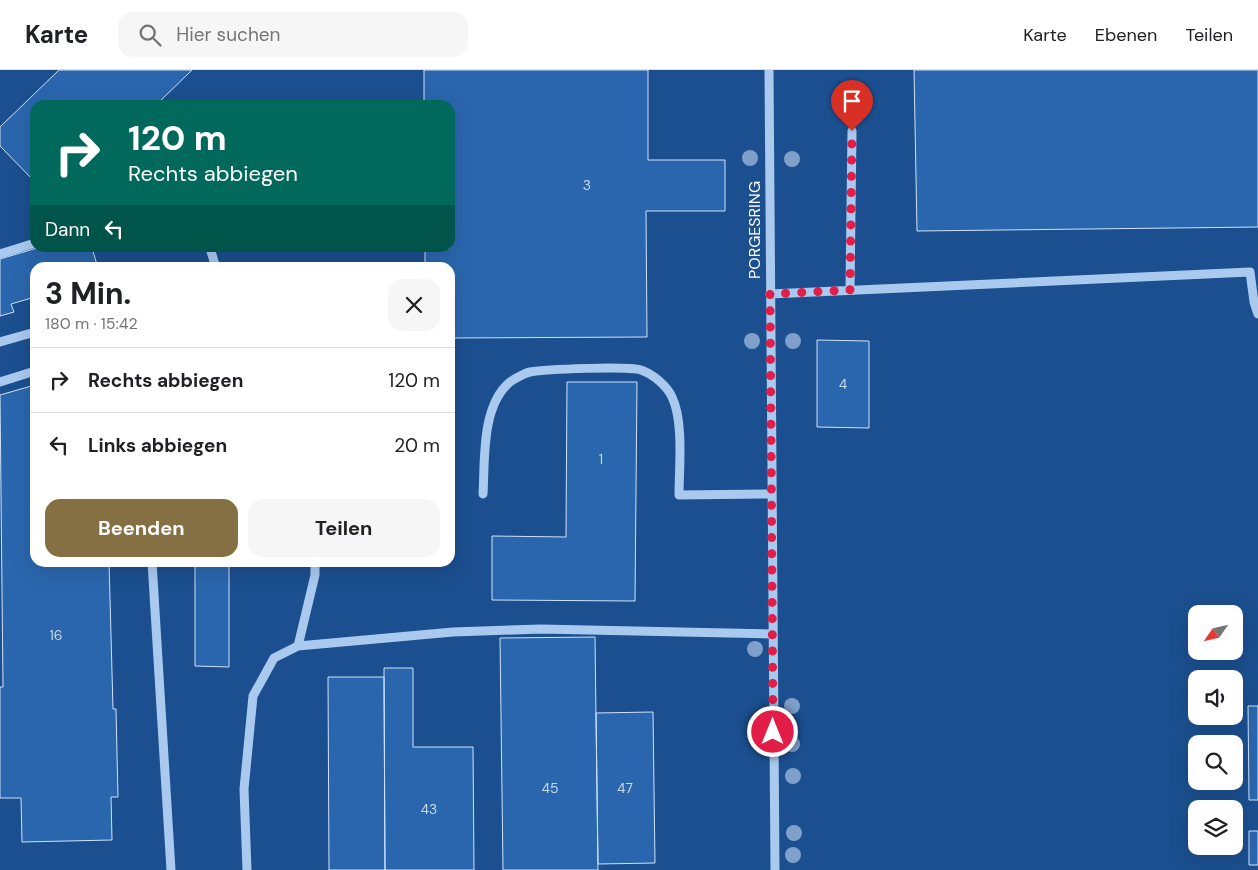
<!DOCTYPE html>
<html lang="de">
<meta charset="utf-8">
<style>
body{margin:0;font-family:"DM Sans",sans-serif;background:#f6f6f6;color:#202124;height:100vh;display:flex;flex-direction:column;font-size:19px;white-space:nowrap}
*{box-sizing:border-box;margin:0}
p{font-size:16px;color:#757577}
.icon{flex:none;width:28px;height:28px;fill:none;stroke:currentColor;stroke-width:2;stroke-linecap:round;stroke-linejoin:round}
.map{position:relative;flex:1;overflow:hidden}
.drawer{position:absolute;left:30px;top:192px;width:425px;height:305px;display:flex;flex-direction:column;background:#fff;border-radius:15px;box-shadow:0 5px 20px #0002}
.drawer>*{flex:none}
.guide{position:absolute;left:30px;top:30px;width:425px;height:152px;border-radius:15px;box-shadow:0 5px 20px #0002;background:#00695c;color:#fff;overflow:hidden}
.needle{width:32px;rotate:236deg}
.fabs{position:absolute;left:1188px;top:535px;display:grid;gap:10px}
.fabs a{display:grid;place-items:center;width:55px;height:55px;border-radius:10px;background:#fff;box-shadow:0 5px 20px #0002;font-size:25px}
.pin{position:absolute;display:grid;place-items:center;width:42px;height:42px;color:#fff;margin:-51px -21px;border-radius:50% 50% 50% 0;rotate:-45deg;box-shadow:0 0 5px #0007}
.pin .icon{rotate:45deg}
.me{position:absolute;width:55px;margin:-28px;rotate:0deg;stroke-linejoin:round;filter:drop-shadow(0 0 4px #0008)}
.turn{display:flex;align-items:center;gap:18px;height:105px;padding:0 15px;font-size:22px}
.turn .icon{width:65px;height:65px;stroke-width:2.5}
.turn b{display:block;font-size:35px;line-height:42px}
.then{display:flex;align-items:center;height:48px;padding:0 15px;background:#0003;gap:10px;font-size:19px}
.round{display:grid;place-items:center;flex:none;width:52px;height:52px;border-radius:15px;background:#f6f6f6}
.summary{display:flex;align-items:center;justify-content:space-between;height:85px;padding:0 15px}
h1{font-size:30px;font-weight:700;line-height:38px}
.button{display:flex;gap:10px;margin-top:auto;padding:10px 15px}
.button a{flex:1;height:58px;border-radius:15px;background:#847042;color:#fff;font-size:20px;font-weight:700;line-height:58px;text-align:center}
.button a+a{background:#f6f6f6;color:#202124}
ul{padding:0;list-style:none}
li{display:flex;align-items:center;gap:15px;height:65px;padding:0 15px;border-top:1px solid #e0e0e0}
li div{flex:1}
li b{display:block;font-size:19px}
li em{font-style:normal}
header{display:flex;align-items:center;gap:30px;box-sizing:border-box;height:70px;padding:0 25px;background:#fff;border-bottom:1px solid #e0e0e0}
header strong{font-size:24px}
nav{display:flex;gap:28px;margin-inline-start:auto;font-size:18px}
.search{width:350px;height:45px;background:#f6f6f6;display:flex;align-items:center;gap:12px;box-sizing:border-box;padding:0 18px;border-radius:15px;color:#757577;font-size:19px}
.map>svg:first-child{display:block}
</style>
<header>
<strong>Karte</strong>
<div class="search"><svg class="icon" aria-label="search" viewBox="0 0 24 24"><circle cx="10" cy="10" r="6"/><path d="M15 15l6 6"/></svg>Hier suchen</div>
<nav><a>Karte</a><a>Ebenen</a><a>Teilen</a></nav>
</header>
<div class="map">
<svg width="1258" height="800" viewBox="0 0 1258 800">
<rect width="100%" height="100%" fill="#1b4f8f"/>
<path fill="#2a66ad" stroke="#cfe3fa" d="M 59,0 L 192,0 L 156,35 L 35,35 L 35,112 L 0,76 L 0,57 Z
M 424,0 L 648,0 L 648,90 L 725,90 L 725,141 L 646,141 L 647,267 L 450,268 L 450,198 L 425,198 L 425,178 L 450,178 L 450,35 L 424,35 Z
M 914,0 L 1258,0 L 1258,157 L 917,161 Z
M 37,178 L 92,178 L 98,198 L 35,198 L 35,227 L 11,234 L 14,242 L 0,246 L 0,189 Z
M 817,270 L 869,271 L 869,358 L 817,357 Z
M 567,312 L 637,312 L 635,531 L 492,530 L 492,466 L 566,467 Z
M 35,315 L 35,492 L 109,492 L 113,639 L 116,639 L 118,727 L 111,727 L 112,770 L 22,772 L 21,728 L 0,728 L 0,617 L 3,617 L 0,325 Z
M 195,492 L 229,492 L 229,597 L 195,596 Z
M 595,567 L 598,800 L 503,800 L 500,568 Z
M 384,598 L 413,598 L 413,677 L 473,677 L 474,800 L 385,800 Z
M 328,607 L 384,607 L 385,800 L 329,800 Z
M 1248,636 L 1258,636 L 1258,730 L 1249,730 Z
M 653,642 L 655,793 L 598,794 L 596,643 Z
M 1249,761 L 1258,761 L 1258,795 L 1249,795 Z"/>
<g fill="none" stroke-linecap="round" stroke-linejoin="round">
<path stroke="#a9c9ee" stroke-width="9" d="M 769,0 L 775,800
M 210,178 L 216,198
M 0,184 L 35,173
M 850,220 L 852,61
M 770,224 L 1250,202 L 1254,232 L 1258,244
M 0,272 L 35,262
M 0,312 L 35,301
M 483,424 C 485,391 481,336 510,312 C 514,309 525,303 530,302 C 546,299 628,296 641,300 C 653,304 667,316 672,327 C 684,352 679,398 679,425 L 772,424
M 152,492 L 171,800
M 298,576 L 315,505 L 315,492
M 247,800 L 244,719 L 253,626 L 274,588 L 298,576 L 453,562 L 541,559 L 773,564"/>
</g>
<g fill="#7ea0ca">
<circle cx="750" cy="88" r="8"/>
<circle cx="792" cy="89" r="8"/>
<circle cx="752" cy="271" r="8"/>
<circle cx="793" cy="271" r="8"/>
<circle cx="755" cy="579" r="8"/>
<circle cx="792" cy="636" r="8"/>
<circle cx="792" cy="674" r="8"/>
<circle cx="793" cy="706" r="8"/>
<circle cx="794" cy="763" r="8"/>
<circle cx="793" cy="785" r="8"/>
</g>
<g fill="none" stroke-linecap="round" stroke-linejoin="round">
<path stroke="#e11d48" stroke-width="9" stroke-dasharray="0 16.2" d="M 773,662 L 770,224 L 850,220 L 852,61"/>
</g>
<g text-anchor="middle" stroke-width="5" stroke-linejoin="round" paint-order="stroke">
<g font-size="14" fill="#cad9ea">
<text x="587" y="120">3</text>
<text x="843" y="319">4</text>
<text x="601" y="394">1</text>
<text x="56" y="570">16</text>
<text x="550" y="723">45</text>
<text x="625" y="723">47</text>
<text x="429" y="744">43</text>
</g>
<g font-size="16" fill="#fff" stroke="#1b4f8f">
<text transform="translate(754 160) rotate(-90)" y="6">PORGESRING</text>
</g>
</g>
</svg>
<div class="fabs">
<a><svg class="needle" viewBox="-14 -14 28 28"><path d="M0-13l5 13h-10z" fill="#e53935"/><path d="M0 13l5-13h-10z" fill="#757577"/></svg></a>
<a><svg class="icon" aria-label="sound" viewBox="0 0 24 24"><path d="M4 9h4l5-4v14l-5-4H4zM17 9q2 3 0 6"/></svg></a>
<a><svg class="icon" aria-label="search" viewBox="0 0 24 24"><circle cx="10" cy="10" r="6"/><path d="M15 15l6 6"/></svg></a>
<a><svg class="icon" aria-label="layers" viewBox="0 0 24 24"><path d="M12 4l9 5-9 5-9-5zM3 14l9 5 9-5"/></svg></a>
</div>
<div class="pin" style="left:852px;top:61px;background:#d93025"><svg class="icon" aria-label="arrive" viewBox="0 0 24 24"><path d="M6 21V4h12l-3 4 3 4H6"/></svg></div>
<svg class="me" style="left:773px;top:662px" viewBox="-20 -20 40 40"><circle r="17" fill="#e11d48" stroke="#fff" stroke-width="3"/><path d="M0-11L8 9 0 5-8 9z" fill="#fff"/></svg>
<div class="guide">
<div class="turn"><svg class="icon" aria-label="right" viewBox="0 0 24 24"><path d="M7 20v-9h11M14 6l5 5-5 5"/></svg><div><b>120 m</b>Rechts abbiegen</div></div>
<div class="then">Dann<svg class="icon" aria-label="left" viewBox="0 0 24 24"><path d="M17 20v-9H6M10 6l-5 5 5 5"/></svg></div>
</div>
<section class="drawer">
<div class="summary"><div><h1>3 Min.</h1><p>180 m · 15:42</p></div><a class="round"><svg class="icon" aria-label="close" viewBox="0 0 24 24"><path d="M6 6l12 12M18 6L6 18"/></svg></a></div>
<ul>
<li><svg class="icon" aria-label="right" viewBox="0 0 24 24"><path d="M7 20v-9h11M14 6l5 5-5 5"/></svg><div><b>Rechts abbiegen</b></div><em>120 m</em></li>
<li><svg class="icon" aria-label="left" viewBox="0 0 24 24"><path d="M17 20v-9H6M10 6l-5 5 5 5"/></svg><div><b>Links abbiegen</b></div><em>20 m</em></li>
</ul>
<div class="button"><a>Beenden</a><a>Teilen</a></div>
</section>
</div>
